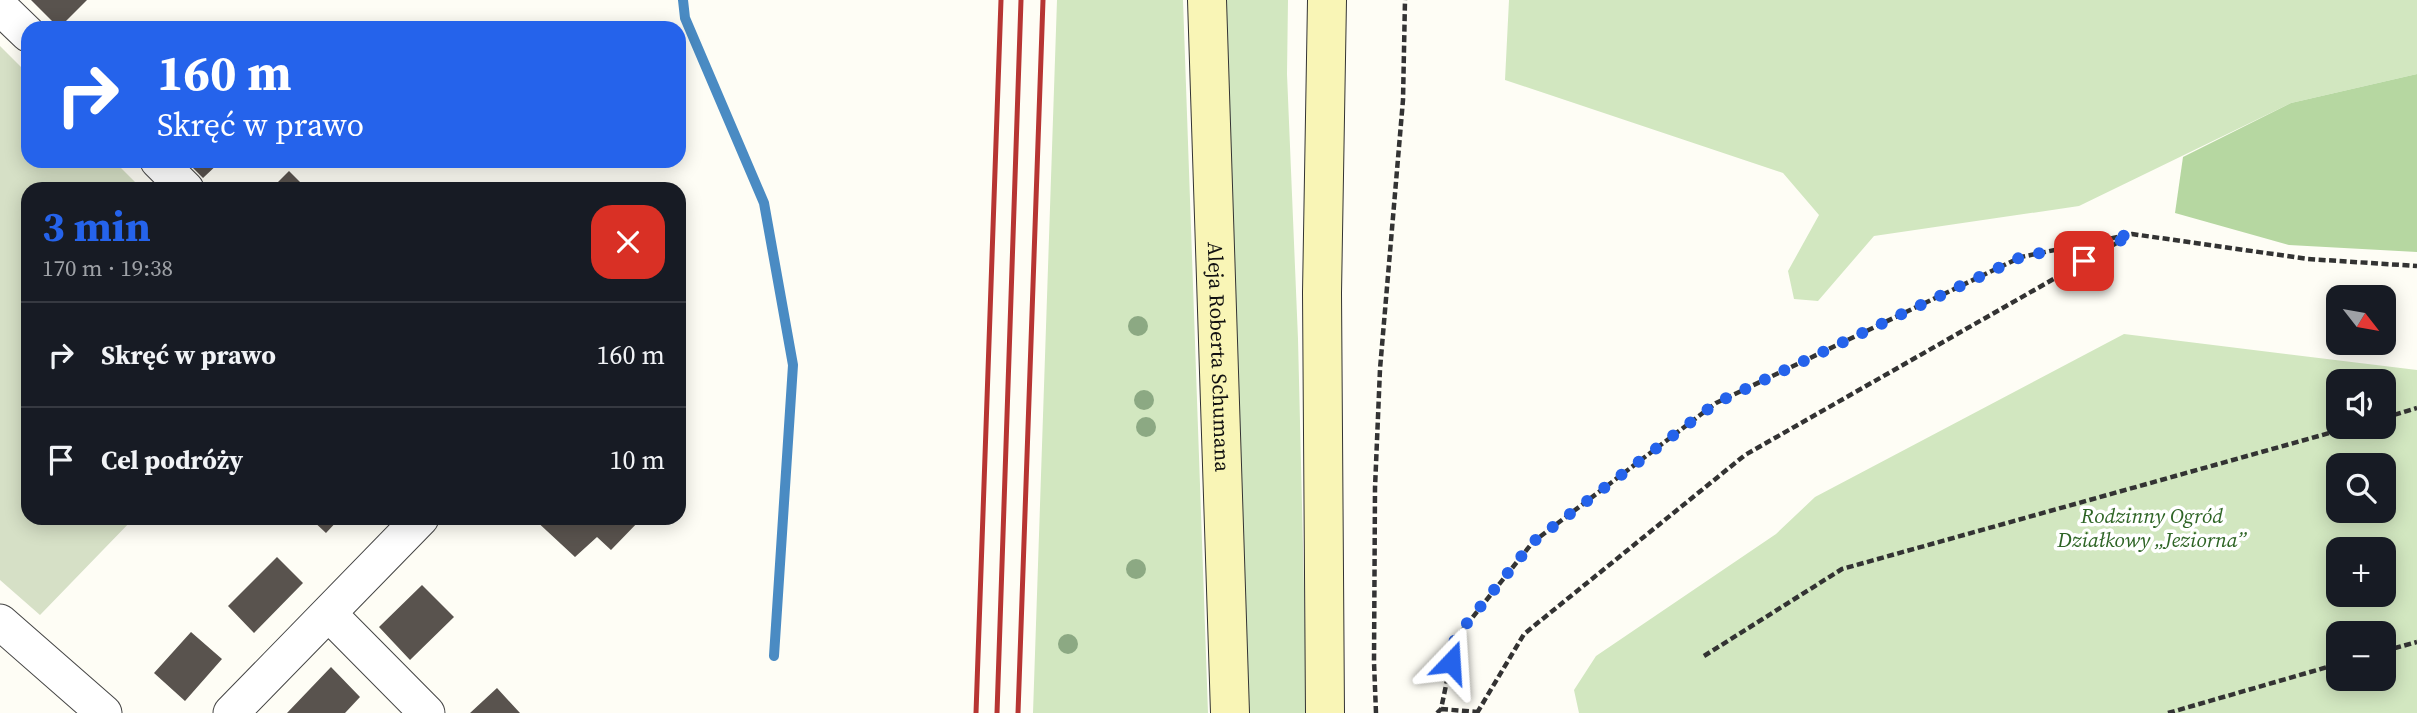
<!DOCTYPE html>
<html lang="pl">
<meta charset="utf-8">
<style>
body{margin:0;font-family:"Source Serif 4",serif;background:#20242c;color:#f1f3f6;height:100vh;display:flex;flex-direction:column;font-size:26px;white-space:nowrap}
*{box-sizing:border-box;margin:0}
p{font-size:23px;color:#9ea1a6}
.icon{flex:none;width:38px;height:38px;fill:none;stroke:currentColor;stroke-width:2;stroke-linecap:round;stroke-linejoin:round}
.map{position:relative;flex:1;overflow:hidden}
.details{position:absolute;left:21px;top:182px;width:665px;height:343px;display:flex;flex-direction:column;background:#171b24;border-radius:21px;box-shadow:0 4px 18px #0003}
.details>*{flex:none}
.guide{position:absolute;left:21px;top:21px;width:665px;height:147px;border-radius:21px;box-shadow:0 4px 18px #0003;background:#2563eb;color:#fff;overflow:hidden}
.needle{width:46px;rotate:121deg}
.controls{position:absolute;left:2326px;top:285px;display:grid;gap:14px}
.controls a{display:grid;place-items:center;width:70px;height:70px;border-radius:14px;background:#171b24;box-shadow:0 4px 18px #0003;font-size:35px}
.pin{position:absolute;display:grid;place-items:center;width:60px;height:60px;color:#fff;margin:-30px;border-radius:14px;box-shadow:0 4px 10px #0006}
.me{position:absolute;width:77px;margin:-38px;rotate:20deg;stroke-linejoin:round;filter:drop-shadow(0 0 5px #0008)}
.turn{display:flex;align-items:center;gap:24px;height:147px;padding:0 21px;font-size:32px}
.turn .icon{width:91px;height:91px;stroke-width:2.5}
.turn b{display:block;font-size:49px;line-height:60px}
.round{display:grid;place-items:center;flex:none;width:74px;height:74px;border-radius:21px;background:#20242c}
.headline{display:flex;align-items:center;justify-content:space-between;height:119px;padding:0 21px}
h1{font-size:42px;font-weight:700;line-height:52px;color:#2563eb}
ul{padding:0;list-style:none}
li{display:flex;align-items:center;gap:21px;height:105px;padding:0 21px;border-top:2px solid #363941}
li div{flex:1}
li b{display:block;font-size:26px}
li em{font-style:normal}
.map>svg:first-child{display:block}
</style>
<div class="map">
<svg width="2417" height="713" viewBox="0 0 2417 713">
<rect width="100%" height="100%" fill="#fefdf5"/>
<path fill="#d2e7c0" fill-rule="evenodd" d="M 1057,0 L 1183,0 L 1208,713 L 1033,713 Z
M 1223,0 L 1288,0 L 1287,74 L 1298,339 L 1307,713 L 1244,713 Z
M 1509,0 L 2417,0 L 2417,74 L 2291,103 L 2079,206 L 1874,236 L 1818,301 L 1794,299 L 1788,271 L 1819,215 L 1783,173 L 1505,80 Z
M 2124,334 L 2417,370 L 2417,713 L 1579,713 L 1574,690 L 1596,656 L 1776,534 L 1815,497 ZM 2338,382 L 2384,382 L 2384,427 L 2338,427 ZM 2338,466 L 2384,466 L 2384,511 L 2338,511 ZM 2338,550 L 2384,550 L 2384,595 L 2338,595 ZM 2338,634 L 2384,634 L 2384,679 L 2338,679 Z"/>
<path fill="#b6d7a1" d="M 2417,74 L 2417,252 L 2289,245 L 2175,213 L 2183,157 L 2291,103 Z"/>
<path fill="#d6e0c6" d="M 0,46 L 28,74 L 28,161 L 114,161 L 142,189 L 28,189 L 28,518 L 134,518 L 40,615 L 0,580 Z"/>
<g fill="none" stroke-linecap="round" stroke-linejoin="round">
<path stroke="#4a8bc3" stroke-width="10" d="M 683,0 L 685,18 L 764,203 L 793,365 L 774,656"/>
</g>
<path fill="#59534e" d="M 31,0 L 87,0 L 59,28 Z
M 186,161 L 221,161 L 203,178 Z
M 289,171 L 307,189 L 271,189 Z
M 310,518 L 340,518 L 326,533 Z
M 533,518 L 642,518 L 611,550 L 597,537 L 575,557 Z
M 277,557 L 303,583 L 254,633 L 228,606 Z
M 422,585 L 454,617 L 410,660 L 379,627 Z
M 191,632 L 222,659 L 185,701 L 154,673 Z
M 331,667 L 360,697 L 345,713 L 287,713 Z
M 497,688 L 520,713 L 470,713 Z"/>
<g fill="none" stroke-linecap="round" stroke-linejoin="round">
<defs>
<path id="street" d="M 0,7 L 28,34
M 158,161 L 186,189
M 329,614 L 427,713
M 0,622 L 104,713
M 231,713 L 421,518"/>
<g id="secondary">
<path id="s1" d="M 1207,0 L 1230,713"/>
<path d="M 1325,713 L 1322,293 L 1327,0"/>
</g>
</defs>
<use href="#street" stroke="#444" stroke-width="37"/>
<use href="#secondary" stroke="#333" stroke-width="40"/>
<path stroke="#333" stroke-width="4.5" stroke-dasharray="7 3.5" stroke-linecap="butt" d="M 2384,418 L 2417,408
M 2384,651 L 2417,642
M 1704,656 L 1842,569 L 2351,427
M 1441,709 L 1477,712
M 1376,713 L 1374,662 L 1375,488 L 1380,369 L 1403,100 L 1405,0
M 1437,713 L 1441,709 L 1456,638 L 1533,542 L 1716,403 L 2021,257 L 2132,234 L 2308,259 L 2417,266
M 1477,713 L 1524,634 L 1745,455 L 2129,236
M 2168,713 L 2338,664"/>
<use href="#street" stroke="#fff" stroke-width="35"/>
<use href="#secondary" stroke="#f9f5b6" stroke-width="38"/>
<path stroke="#b73533" stroke-width="5" d="M 976,713 L 1001,0
M 997,713 L 1021,0
M 1018,713 L 1043,0"/>
</g>
<g fill="#8ca983">
<circle cx="1138" cy="326" r="10"/>
<circle cx="1144" cy="400" r="10"/>
<circle cx="1146" cy="427" r="10"/>
<circle cx="1136" cy="569" r="10"/>
<circle cx="1068" cy="644" r="10"/>
</g>
<g fill="none" stroke-linecap="round" stroke-linejoin="round">
<path stroke="#2563eb" stroke-width="12" stroke-dasharray="0 21.6" d="M 1451,662 L 1455,638 L 1533,542 L 1716,403 L 2021,257 L 2132,234 L 2084,261"/>
</g>
<g text-anchor="middle" stroke-width="7" stroke-linejoin="round" paint-order="stroke">
<g font-size="21" fill="#111" stroke="#fff">
<text dy="7" stroke="none"><textPath href="#s1" startOffset="357">Aleja Roberta Schumana</textPath></text>
</g>
<g font-size="21" font-style="italic" fill="#2e6425" stroke="#fff">
<text x="2152" y="523">Rodzinny Ogród<tspan x="2152" dy="24">Działkowy „Jeziorna”</tspan></text>
</g>
</g>
</svg>
<div class="controls">
<a><svg class="needle" viewBox="-14 -14 28 28"><path d="M0-13l5 13h-10z" fill="#e53935"/><path d="M0 13l5-13h-10z" fill="#9ea1a6"/></svg></a>
<a><svg class="icon" aria-label="sound" viewBox="0 0 24 24"><path d="M4 9h4l5-4v14l-5-4H4zM17 9q2 3 0 6"/></svg></a>
<a><svg class="icon" aria-label="search" viewBox="0 0 24 24"><circle cx="10" cy="10" r="6"/><path d="M15 15l6 6"/></svg></a>
<a>+</a>
<a>−</a>
</div>
<div class="pin" style="left:2084px;top:261px;background:#d93025"><svg class="icon" aria-label="arrive" viewBox="0 0 24 24"><path d="M6 21V4h12l-3 4 3 4H6"/></svg></div>
<svg class="me" style="left:1451px;top:662px" viewBox="-20 -20 40 40"><path d="M0-17L14 15 0 8-14 15z" fill="#2563eb" stroke="#fff" stroke-width="4"/></svg>
<div class="guide">
<div class="turn"><svg class="icon" aria-label="right" viewBox="0 0 24 24"><path d="M7 20v-9h11M14 6l5 5-5 5"/></svg><div><b>160 m</b>Skręć w prawo</div></div>
</div>
<section class="details">
<div class="headline"><div><h1>3 min</h1><p>170 m · 19:38</p></div><a class="round" style="background:#d93025;color:#fff"><svg class="icon" aria-label="close" viewBox="0 0 24 24"><path d="M6 6l12 12M18 6L6 18"/></svg></a></div>
<ul>
<li><svg class="icon" aria-label="right" viewBox="0 0 24 24"><path d="M7 20v-9h11M14 6l5 5-5 5"/></svg><div><b>Skręć w prawo</b></div><em>160 m</em></li>
<li><svg class="icon" aria-label="arrive" viewBox="0 0 24 24"><path d="M6 21V4h12l-3 4 3 4H6"/></svg><div><b>Cel podróży</b></div><em>10 m</em></li>
</ul>
</section>
</div>
